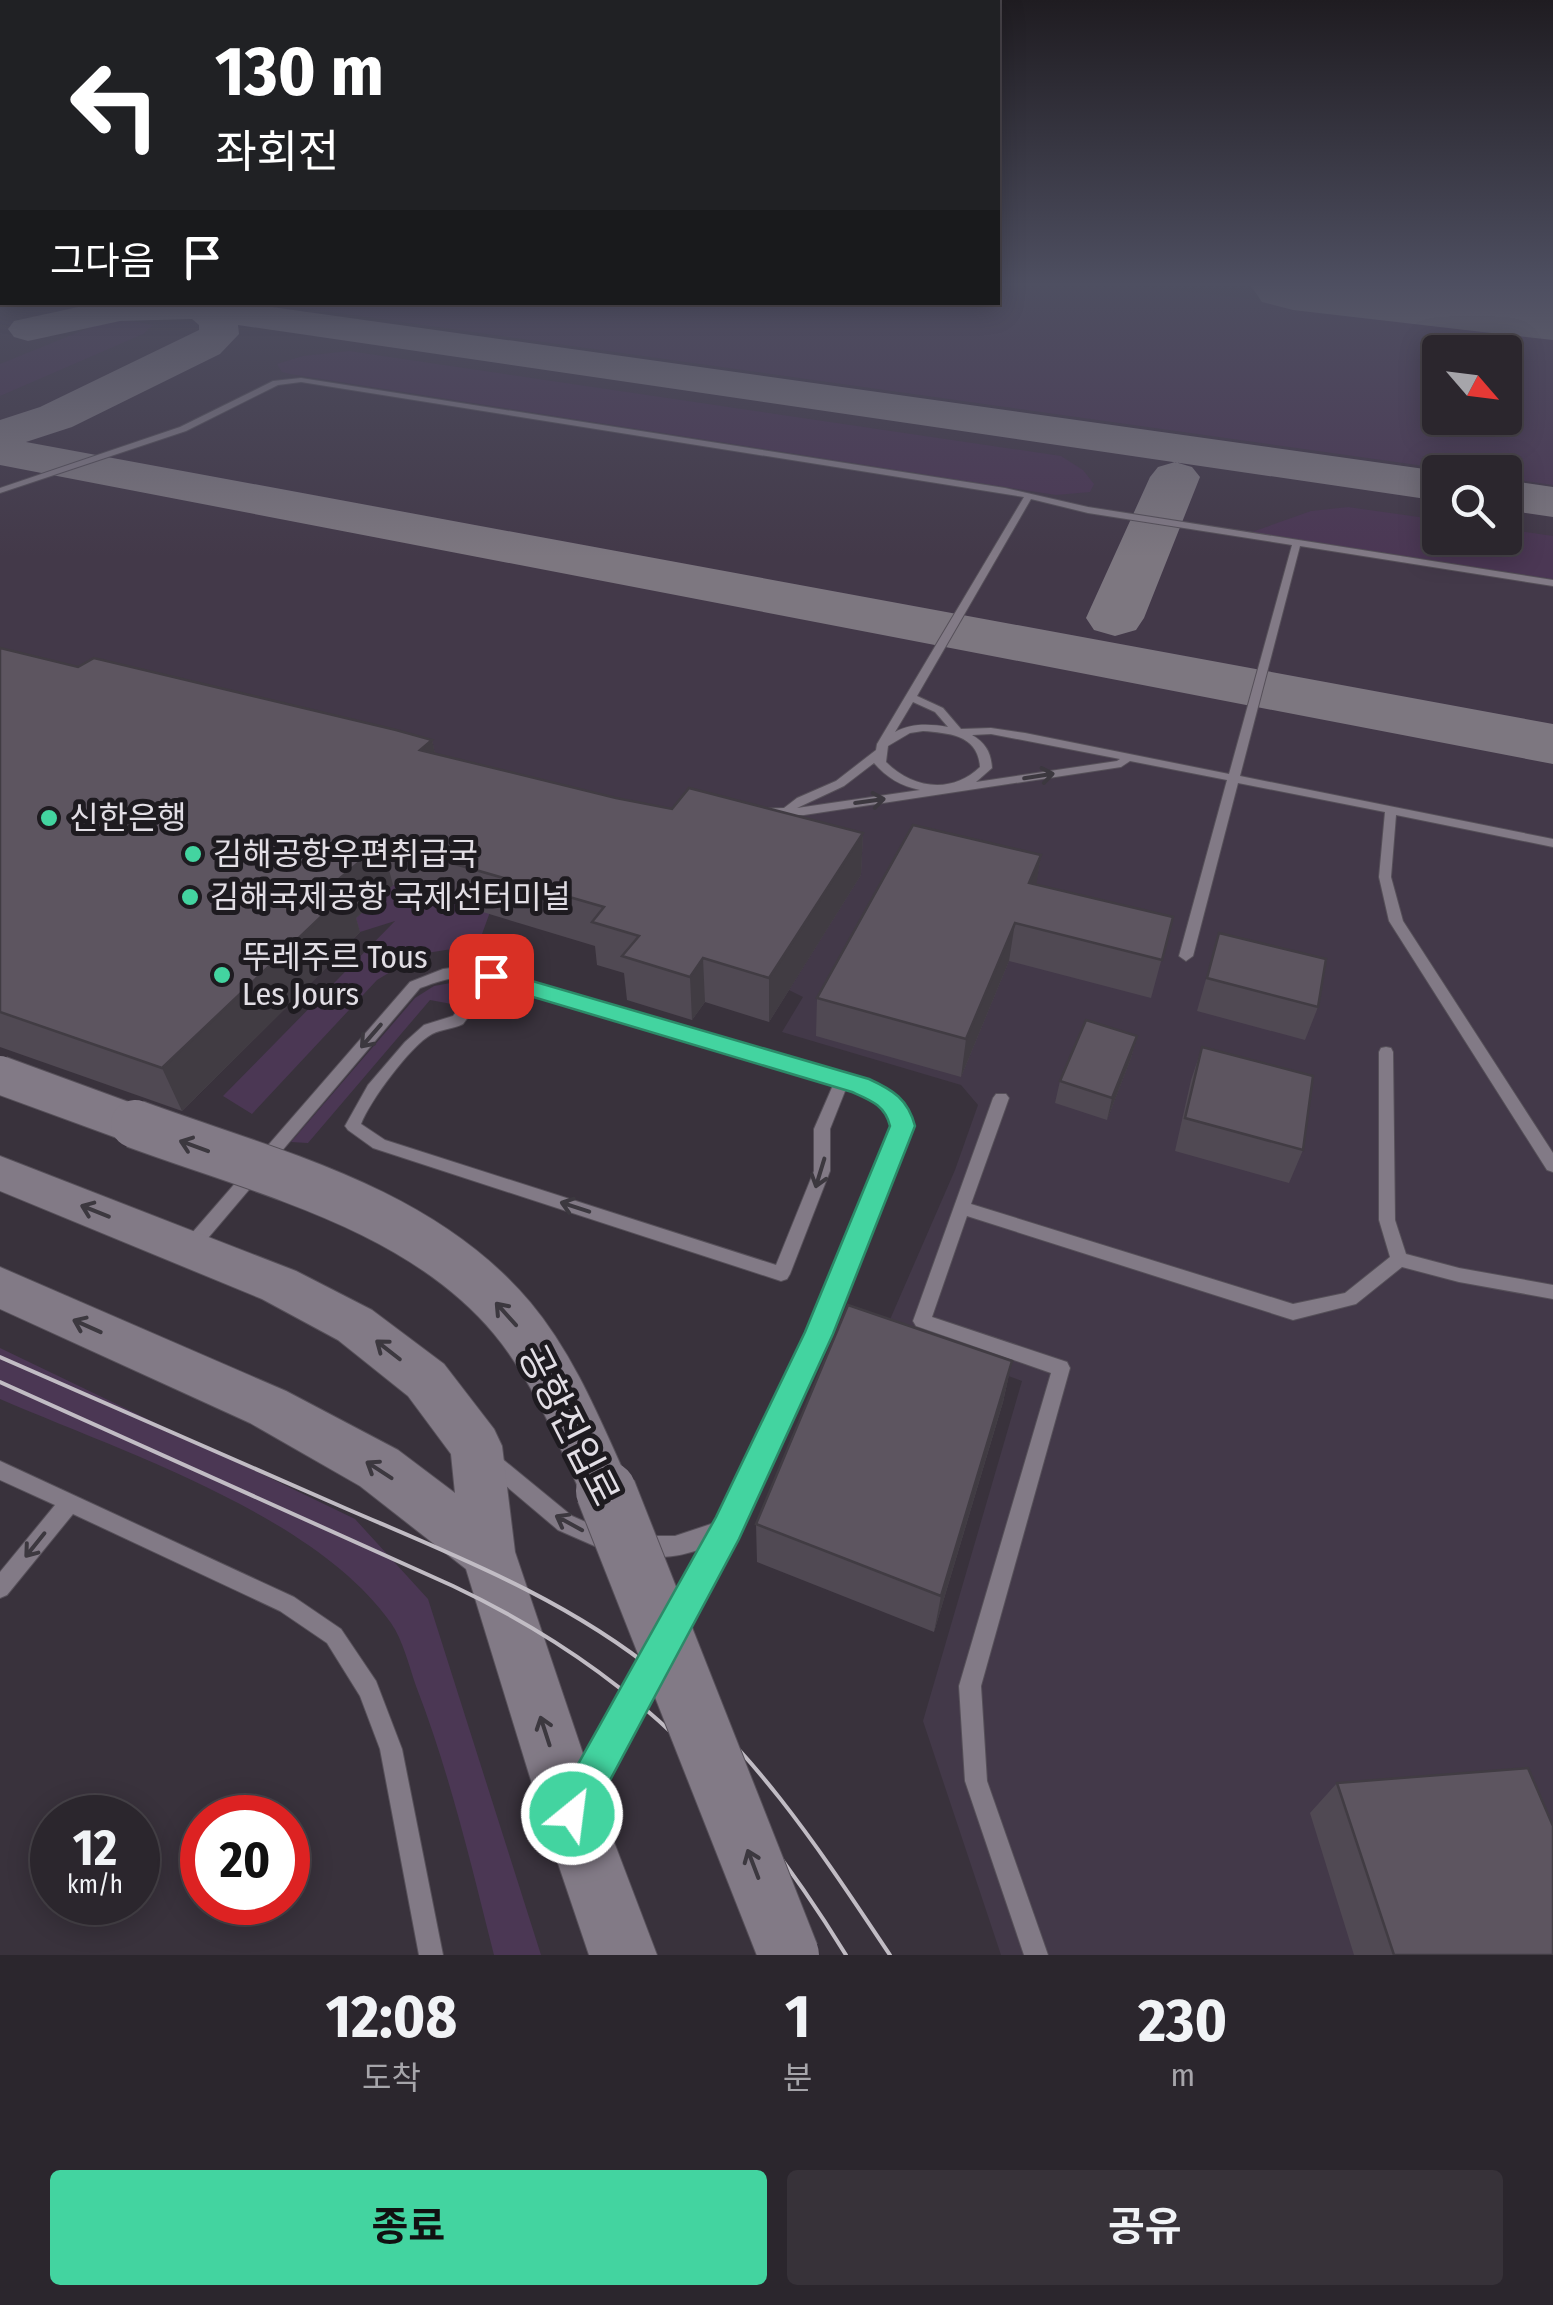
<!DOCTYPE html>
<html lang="ko">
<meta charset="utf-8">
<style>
body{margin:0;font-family:"Fira Sans Condensed","Noto Sans KR",sans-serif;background:#373239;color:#f1f3f6;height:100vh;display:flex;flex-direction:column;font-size:38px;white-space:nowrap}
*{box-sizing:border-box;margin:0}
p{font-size:32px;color:#a6a5aa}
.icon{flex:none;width:55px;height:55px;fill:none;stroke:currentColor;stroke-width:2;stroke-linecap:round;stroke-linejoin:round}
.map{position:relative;height:1955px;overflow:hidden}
.side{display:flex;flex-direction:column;background:#2b262d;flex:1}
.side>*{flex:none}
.guide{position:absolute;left:0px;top:0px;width:1000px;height:305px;box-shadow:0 5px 25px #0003,0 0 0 2px #474349;background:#202124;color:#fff;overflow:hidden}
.needle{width:65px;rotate:118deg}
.fabs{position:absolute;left:1422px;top:335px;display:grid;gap:20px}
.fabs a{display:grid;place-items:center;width:100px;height:100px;border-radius:10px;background:#2b262d;box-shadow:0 5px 25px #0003,0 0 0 2px #474349;font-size:50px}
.speed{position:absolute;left:30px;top:1795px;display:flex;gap:20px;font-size:50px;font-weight:700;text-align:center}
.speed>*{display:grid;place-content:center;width:130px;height:130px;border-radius:50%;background:#2b262d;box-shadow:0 5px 25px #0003,0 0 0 2px #474349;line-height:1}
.speed small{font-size:25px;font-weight:400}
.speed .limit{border:15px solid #d22;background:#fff;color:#111}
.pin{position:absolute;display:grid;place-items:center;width:85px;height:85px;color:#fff;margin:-42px;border-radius:20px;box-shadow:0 5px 15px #0006}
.me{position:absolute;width:110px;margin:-55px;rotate:29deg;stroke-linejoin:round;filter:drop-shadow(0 0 8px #0008)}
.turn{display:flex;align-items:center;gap:35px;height:210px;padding:0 50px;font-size:45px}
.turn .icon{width:130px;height:130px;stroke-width:2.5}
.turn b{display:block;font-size:70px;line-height:85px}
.then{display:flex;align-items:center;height:95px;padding:0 50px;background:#0003;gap:20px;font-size:38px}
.eta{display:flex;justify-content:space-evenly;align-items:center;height:170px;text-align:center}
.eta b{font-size:60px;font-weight:700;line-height:70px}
.button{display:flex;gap:20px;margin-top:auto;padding:20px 50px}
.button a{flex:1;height:115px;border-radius:10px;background:#43d4a0;color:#111;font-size:40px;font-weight:700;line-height:115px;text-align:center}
.button a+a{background:#373239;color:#f1f3f6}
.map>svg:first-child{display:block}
</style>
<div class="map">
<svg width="1553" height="1955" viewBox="0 0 1553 1955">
<rect width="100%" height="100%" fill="#39323c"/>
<path fill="#433949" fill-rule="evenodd" d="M 0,283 L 2,302 L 998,302 L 998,283 L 1553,283 L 1553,1955 L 1001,1955 L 923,1721 L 1022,1381 L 885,1331 L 955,1170 L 978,1105 L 961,1085 L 782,1032 L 803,997 L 789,990 L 860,876 L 0,683 ZM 1440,352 L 1505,352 L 1505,418 L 1440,418 ZM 1440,472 L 1505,472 L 1505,538 L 1440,538 Z"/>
<path fill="#4b3754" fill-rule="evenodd" d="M 998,283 L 1110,283 L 1553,333 L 1553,485 L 1505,478 L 1505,472 L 1467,472 L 267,303 L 998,302 ZM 1505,352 L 1505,418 L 1440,418 L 1440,352 Z
M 128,320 L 153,325 L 143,334 L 0,396 L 0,364 L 106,321 Z
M 349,351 L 1061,456 L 1083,470 L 1094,484 L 1090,492 L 1056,495 L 290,374 L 282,372 L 277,364 L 303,356 Z
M 1348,507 L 1440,520 L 1440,538 L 1505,538 L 1505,529 L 1553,536 L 1553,579 L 1252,532 L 1311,511 Z
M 393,885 L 490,912 L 478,945 L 420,954 L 377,980 L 252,1114 L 223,1096 L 395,921 L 360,932 L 345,927 Z
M 451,983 L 469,988 L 457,1005 L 430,1000 L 308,1143 L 291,1142 L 415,998 L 434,986 Z
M 0,1348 L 355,1519 L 428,1599 L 541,1955 L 494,1955 C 471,1864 450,1774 416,1686 C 409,1666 403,1640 391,1623 C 314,1514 120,1451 0,1399 Z"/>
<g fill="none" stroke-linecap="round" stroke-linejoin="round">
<path fill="#7d7780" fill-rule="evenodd" d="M 101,302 L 237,302 L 1446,472 L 1440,472 L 1440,501 L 238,325 L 239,334 L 220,354 L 72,427 L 26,442 L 1553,724 L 1553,764 L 0,465 L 0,420 L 40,407 L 199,330 L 199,325 L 192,319 L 120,321 L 28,341 L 14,337 L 8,329 L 14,321 Z
M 1175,462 L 1192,467 L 1200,477 L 1144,618 L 1136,630 L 1115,636 L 1094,630 L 1086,618 L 1150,477 L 1158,467 Z
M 1505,480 L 1553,487 L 1553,517 L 1505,510 Z"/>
<path fill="#7d7780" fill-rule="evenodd" d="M 1249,283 L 1553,284 L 1553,340 L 1293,310 L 1262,302 Z"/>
<defs>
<path id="lane" d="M 301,378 L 1005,488 L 1088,507 L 1553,580 L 1553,586 L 1300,546 L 1240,776 L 1553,839 L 1553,847 L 1396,815 L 1391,877 L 1403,921 L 1553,1153 L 1553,1172 L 1547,1170 L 1389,921 L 1379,877 L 1385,812 L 1238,783 L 1193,956 L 1186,961 L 1179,956 L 1227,780 L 1130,761 L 1121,767 L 804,815 L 758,815 L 756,812 L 758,809 L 784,808 L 797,798 L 836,781 L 876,750 L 877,744 L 1024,497 L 301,382 L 278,385 L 186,431 L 0,493 L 0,488 L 180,427 L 273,381 ZM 1031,499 L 1088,513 L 1292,545 L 1229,774 L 1025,733 L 991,728 L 961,729 L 943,708 L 917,696 ZM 913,702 L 935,712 L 948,727 C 930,724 912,723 895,732 ZM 923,731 C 949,733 978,735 980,767 C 952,794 913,789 886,762 L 888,746 L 910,733 ZM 991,734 L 1120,759 L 1117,761 L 976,782 L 992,768 C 991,753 986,743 972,735 ZM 874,763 C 887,778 901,786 920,790 L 797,808 L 844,786 Z
M 466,966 L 496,973 L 866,1081 C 901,1098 914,1109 902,1149 L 826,1330 L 734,1535 L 731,1536 L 682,1631 L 675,1634 L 668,1631 L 665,1624 L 704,1548 C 682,1556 658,1561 635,1553 L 632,1546 L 635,1539 L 642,1536 L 675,1536 L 717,1522 C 763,1434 804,1343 843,1251 C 858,1216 881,1174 890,1138 C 891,1131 893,1122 891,1115 C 886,1100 861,1091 847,1086 L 830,1129 L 830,1171 L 790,1274 L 787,1279 L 781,1281 L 373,1148 L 348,1130 L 345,1126 L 368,1085 L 405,1042 L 424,1025 L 453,1016 L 482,979 C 458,974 442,980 420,988 L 197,1251 L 191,1253 L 185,1251 L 183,1246 L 185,1241 L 410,982 L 443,969 ZM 494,982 L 834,1083 L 814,1129 L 814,1171 L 776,1265 L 385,1140 L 361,1124 C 370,1101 410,1046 432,1034 C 442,1029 453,1029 463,1024 Z
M 1386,1047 L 1391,1048 L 1393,1052 L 1395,1220 L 1406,1254 L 1459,1268 L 1553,1285 L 1553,1299 L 1459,1282 L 1402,1267 L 1356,1304 L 1293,1320 L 967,1216 L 932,1317 L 1067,1362 L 1070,1368 L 981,1686 L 987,1781 L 1048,1955 L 1024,1955 L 965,1781 L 959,1686 L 1051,1373 L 916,1326 L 913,1321 L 993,1098 L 996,1094 L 1006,1094 L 1009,1098 L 971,1204 L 1293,1304 L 1345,1293 L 1390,1257 L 1379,1220 L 1379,1052 L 1381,1048 Z
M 493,1454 L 500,1457 L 572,1516 L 613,1534 L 616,1541 L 613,1548 L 606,1551 L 558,1530 L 486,1469 L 483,1463 L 486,1457 Z
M 0,1461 L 294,1597 L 341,1629 L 376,1681 L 402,1749 L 443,1955 L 419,1955 L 380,1749 L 360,1696 L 327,1643 L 280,1611 L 73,1514 L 7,1595 L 0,1598 L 0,1572 L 55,1505 L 0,1480 Z
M 655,1650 L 663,1653 L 666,1661 L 663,1669 L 592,1799 L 584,1802 L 576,1799 L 573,1791 L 576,1783 L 647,1653 Z"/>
<path id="secondary" d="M 0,1156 L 296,1271 L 372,1310 L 444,1364 L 494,1429 L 502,1446 L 515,1552 L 603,1813 L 657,1955 L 589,1955 L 541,1813 L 466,1569 L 360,1486 L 250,1423 L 0,1309 L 0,1267 L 286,1391 L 398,1450 L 455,1493 L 451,1454 L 408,1396 L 338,1340 L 262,1299 L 0,1191 Z"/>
</defs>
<use href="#lane" stroke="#565059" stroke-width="2"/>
<use href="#secondary" stroke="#565059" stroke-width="2"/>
<use href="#lane" fill="#827a86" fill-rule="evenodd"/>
<use href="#secondary" fill="#827a86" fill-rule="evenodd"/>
<path stroke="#c1bcc4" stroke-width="4" d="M 0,1357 C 116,1408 231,1458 347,1509 C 456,1556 567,1599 660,1675 C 756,1751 823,1855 890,1955
M 0,1382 L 453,1586 C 635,1672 741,1785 846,1955"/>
<defs>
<path id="secondary-bridge-far2" d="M 0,1075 L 142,1127"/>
<path id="secondary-bridge-far1" d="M 135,1124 C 265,1172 419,1207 512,1318 C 554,1368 580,1434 607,1493"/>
<path id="secondary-bridge" d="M 606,1491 L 789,1955"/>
</defs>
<use href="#secondary-bridge-far2" stroke="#565059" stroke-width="40" stroke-linecap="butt"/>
<use href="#secondary-bridge-far1" stroke="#565059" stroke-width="50" stroke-linecap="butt"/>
<use href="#secondary-bridge" stroke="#565059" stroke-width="62" stroke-linecap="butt"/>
<use href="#secondary-bridge-far2" stroke="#827a86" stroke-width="38"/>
<use href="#secondary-bridge-far1" stroke="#827a86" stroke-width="48"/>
<use href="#secondary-bridge" stroke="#827a86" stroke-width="60"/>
</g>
<path fill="#504953" d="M 0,648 L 78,667 L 432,740 L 435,754 L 616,798 L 672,809 L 863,833 L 861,875 L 769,1022 L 705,1002 L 692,1020 L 627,1000 L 624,973 L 597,965 L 595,946 L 393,885 L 356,918 L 360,932 L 338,956 L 182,1111 L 0,1047 Z
M 1041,855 L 1036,884 L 1173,917 L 1151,998 L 1009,961 L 961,1077 L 816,1036 L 817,998 Z
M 1219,933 L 1318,1007 L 1305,1040 L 1197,1011 Z
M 1137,1036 L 1131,1058 L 1107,1120 L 1055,1103 L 1060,1081 Z
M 1202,1047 L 1303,1150 L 1289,1183 L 1175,1151 L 1191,1080 Z
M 1012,1361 L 1003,1402 L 934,1632 L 757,1562 L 756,1524 Z
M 1337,1783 L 1553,1955 L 1354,1955 L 1310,1813 Z"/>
<path fill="#413c43" d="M 432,740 L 441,781 L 420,750 Z
M 863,833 L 861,875 L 769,1022 L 769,978 Z
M 382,843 L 393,885 L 356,918 L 360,932 L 338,956 L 182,1111 L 162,1068 L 332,885 Z
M 1041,855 L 1035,893 L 1029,883 Z
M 1015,923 L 1009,961 L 961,1077 L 966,1039 Z
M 703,958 L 705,1002 L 692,1020 L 690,977 Z
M 1137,1036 L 1131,1058 L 1107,1120 L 1112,1098 Z
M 1012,1361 L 1003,1402 L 934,1632 L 941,1596 Z"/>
<path fill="#5d5560" stroke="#413c43" stroke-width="2.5" d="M 0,648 L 78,667 L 94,658 L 396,730 L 432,740 L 420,750 L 616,798 L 672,809 L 689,788 L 863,833 L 769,978 L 703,958 L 690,977 L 622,956 L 639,936 L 592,922 L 604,907 L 382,843 L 332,885 L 348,889 L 325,913 L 162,1068 L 0,1012 Z
M 913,825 L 1041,855 L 1029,883 L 1173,917 L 1162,960 L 1015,923 L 966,1039 L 817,998 Z
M 1219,933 L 1326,959 L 1318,1007 L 1207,978 Z
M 1086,1020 L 1137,1036 L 1112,1098 L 1060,1081 Z
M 1202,1047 L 1313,1076 L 1303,1150 L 1185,1118 Z
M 848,1305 L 1012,1361 L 941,1596 L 756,1524 Z
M 1528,1768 L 1553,1826 L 1553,1955 L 1394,1955 L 1337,1783 Z"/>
<defs><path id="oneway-shaft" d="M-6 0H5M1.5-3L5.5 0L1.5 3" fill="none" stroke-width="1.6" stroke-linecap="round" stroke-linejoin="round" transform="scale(2.5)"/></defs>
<g stroke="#3c383f">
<use href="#oneway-shaft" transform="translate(1039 776) rotate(-9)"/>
<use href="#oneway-shaft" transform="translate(870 801) rotate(-8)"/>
<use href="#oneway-shaft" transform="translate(371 1036) rotate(131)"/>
<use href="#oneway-shaft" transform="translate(194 1146) rotate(-160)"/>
<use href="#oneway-shaft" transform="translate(820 1173) rotate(107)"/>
<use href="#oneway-shaft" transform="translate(575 1207) rotate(-162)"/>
<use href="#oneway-shaft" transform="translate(95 1211) rotate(-158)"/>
<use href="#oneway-shaft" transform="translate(506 1314) rotate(-132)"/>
<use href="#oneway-shaft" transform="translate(87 1326) rotate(-156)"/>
<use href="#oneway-shaft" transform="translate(388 1350) rotate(-142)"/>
<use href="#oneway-shaft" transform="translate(379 1470) rotate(-147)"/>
<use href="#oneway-shaft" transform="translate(569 1523) rotate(-151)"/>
<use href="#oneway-shaft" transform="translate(35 1545) rotate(129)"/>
<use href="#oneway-shaft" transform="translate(545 1731) rotate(-108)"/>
<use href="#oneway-shaft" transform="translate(753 1864) rotate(-111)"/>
</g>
<linearGradient id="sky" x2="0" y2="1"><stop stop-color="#1f1c21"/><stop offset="0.51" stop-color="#4e4f61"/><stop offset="1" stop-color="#4e4f61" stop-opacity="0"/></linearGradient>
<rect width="1553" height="557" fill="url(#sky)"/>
<path fill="#43d4a0" stroke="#2c8a68" stroke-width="2.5" d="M 491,969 L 869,1079 C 893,1090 908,1099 915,1126 L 833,1334 L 739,1539 L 585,1827 L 572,1833 L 558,1827 L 553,1814 L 558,1800 L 716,1517 L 805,1332 L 890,1126 C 885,1105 870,1100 852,1092 L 483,982 L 480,976 L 483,971 Z"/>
<g fill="#43d4a0" stroke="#1e1b20" stroke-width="4">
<circle cx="49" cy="818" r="10"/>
<circle cx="193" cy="854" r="10"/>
<circle cx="190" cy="897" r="10"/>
<circle cx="222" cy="975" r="10"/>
</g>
<g text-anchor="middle" stroke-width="10" stroke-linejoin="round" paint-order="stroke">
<g font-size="32" fill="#e2dee5" stroke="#1e1b20" text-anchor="start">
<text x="69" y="829">신한은행</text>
<text x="213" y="865">김해공항우편취급국</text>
<text x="210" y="908">김해국제공항 국제선터미널</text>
<text x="242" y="968">뚜레주르 Tous<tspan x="242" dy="37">Les Jours</tspan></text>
</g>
<g font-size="38" fill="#e2dee5" stroke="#1e1b20">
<text transform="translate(569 1425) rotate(63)" y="13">공항진입로</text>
</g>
</g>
</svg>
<div class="fabs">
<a><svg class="needle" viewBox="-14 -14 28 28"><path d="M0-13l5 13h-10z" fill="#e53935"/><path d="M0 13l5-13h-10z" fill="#a6a5aa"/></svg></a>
<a><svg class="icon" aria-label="search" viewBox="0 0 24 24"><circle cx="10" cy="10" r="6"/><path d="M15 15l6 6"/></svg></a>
</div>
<div class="speed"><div>12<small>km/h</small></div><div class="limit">20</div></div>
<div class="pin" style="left:491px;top:976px;background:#d93025"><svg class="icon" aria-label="arrive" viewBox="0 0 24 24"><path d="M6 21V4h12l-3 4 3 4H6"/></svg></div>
<svg class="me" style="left:572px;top:1814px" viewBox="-20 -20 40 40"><circle r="17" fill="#43d4a0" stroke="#fff" stroke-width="3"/><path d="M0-11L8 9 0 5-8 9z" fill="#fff"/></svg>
<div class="guide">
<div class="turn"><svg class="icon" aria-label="left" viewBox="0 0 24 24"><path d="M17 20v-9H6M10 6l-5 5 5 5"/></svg><div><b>130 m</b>좌회전</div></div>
<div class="then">그다음<svg class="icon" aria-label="arrive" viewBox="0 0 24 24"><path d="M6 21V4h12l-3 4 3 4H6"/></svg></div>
</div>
</div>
<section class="side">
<div class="eta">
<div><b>12:08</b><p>도착</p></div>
<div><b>1</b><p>분</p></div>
<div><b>230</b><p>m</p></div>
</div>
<div class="button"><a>종료</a><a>공유</a></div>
</section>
